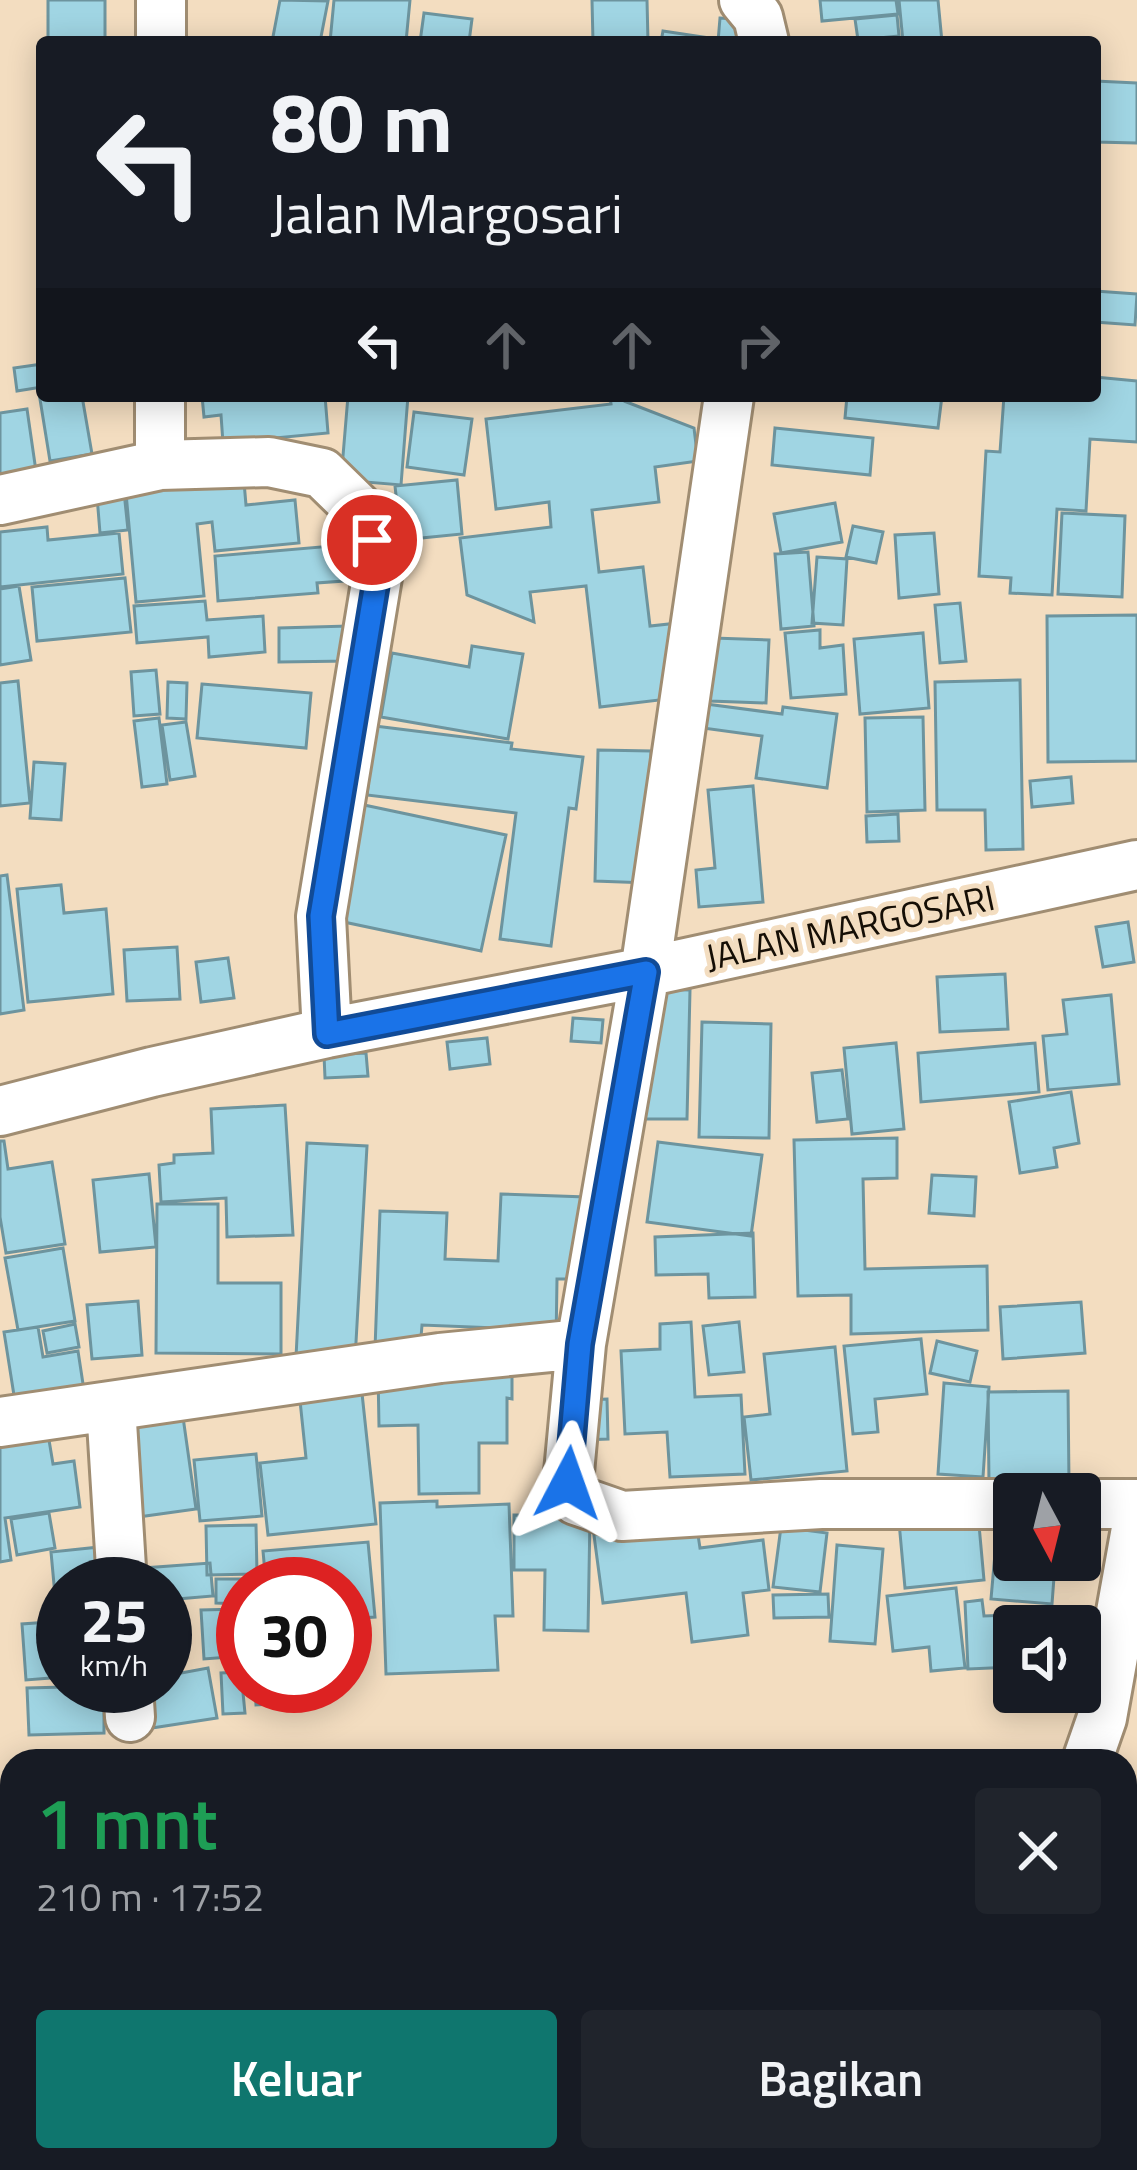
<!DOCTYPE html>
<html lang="id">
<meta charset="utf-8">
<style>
body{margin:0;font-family:"Titillium Web",sans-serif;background:#20242c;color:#f1f3f6;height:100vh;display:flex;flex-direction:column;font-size:45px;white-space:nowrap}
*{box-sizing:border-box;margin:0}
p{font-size:39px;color:#9ea1a6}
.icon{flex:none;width:66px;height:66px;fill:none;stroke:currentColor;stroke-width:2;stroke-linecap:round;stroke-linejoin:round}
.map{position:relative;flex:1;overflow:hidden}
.side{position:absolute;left:0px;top:1749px;width:1137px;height:423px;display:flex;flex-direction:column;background:#171b24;border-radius:36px 36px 0 0;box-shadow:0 6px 30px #0003}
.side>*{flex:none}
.banner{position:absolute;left:36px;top:36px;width:1065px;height:366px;border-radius:12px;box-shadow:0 6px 30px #0003;background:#171b24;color:#f1f3f6;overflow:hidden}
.needle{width:78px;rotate:173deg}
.controls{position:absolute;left:993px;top:1473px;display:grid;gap:24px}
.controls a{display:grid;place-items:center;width:108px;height:108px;border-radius:12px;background:#171b24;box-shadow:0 6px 30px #0003;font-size:60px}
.speed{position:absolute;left:36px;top:1557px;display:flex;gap:24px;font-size:60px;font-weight:700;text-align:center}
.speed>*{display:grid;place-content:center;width:156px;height:156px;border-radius:50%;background:#171b24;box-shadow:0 6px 30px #0003;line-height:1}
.speed small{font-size:30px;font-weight:400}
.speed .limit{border:18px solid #d22;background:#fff;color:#111}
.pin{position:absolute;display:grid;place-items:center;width:102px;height:102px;color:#fff;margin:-51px;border:6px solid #fff;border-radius:50%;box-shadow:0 3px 12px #0007}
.me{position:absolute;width:132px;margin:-66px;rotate:4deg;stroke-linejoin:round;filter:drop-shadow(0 0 9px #0008)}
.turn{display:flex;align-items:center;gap:42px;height:252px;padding:0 36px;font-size:54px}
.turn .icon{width:156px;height:156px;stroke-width:2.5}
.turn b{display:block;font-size:84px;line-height:102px}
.lanes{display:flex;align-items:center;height:114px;padding:0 36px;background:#0003;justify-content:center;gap:60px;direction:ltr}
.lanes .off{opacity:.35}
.round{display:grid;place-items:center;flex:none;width:126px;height:126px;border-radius:12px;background:#20242c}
.headline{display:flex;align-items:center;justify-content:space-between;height:204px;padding:0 36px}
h1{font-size:72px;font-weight:600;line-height:90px;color:#1e9e55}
.primary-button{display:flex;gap:24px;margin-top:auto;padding:24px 36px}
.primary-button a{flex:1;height:138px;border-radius:12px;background:#0f766e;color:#fff;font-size:48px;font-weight:600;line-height:138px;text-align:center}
.primary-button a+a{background:#20242c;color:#f1f3f6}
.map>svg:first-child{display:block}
</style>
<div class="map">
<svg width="1137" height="2170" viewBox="0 0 1137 2170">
<rect width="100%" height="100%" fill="#f3ddc0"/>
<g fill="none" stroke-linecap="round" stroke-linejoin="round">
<path stroke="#a68c69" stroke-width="78" d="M 1125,1874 L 1137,1877
M 274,2160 L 278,2170"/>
</g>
<path fill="#a0d5e3" stroke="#6d949e" stroke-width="3" d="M 48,0 L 105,0 L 105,42 L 48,42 Z
M 280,0 L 328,1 L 320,42 L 272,42 Z
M 334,0 L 410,0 L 406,42 L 330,42 Z
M 592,0 L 647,0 L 648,42 L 593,42 Z
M 820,0 L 896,0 L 898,14 L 822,21 Z
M 899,0 L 938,0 L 942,42 L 903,42 Z
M 424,13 L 472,19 L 469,42 L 420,42 Z
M 897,15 L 899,36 L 858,40 L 855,19 Z
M 720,18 L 746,20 L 743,42 L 718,42 Z
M 663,31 L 716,39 L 715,42 L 661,42 Z
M 1095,81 L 1137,83 L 1137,143 L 1095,142 Z
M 1095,291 L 1137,294 L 1135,325 L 1095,322 Z
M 42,364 L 42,387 L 17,391 L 14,368 Z
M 1095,377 L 1137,381 L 1137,442 L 1090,439 L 1086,511 L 1057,509 L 1052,595 L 1010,593 L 1011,578 L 979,576 L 986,451 L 1000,452 L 1004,396 L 1095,396 Z
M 42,392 L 42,396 L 82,396 L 92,454 L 50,461 L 39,393 Z
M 202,396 L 325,396 L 328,433 L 223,443 L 221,415 L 204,417 Z
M 348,396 L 408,396 L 401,485 L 341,480 Z
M 610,396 L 662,396 L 624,401 L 694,428 L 698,461 L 655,467 L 659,502 L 592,510 L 599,572 L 643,567 L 650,626 L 678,623 L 668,699 L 600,707 L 586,586 L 530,592 L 534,622 L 467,595 L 460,538 L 551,527 L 549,502 L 496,509 L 486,419 L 611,404 Z
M 847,396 L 942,396 L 938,428 L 845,418 Z
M 27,409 L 38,485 L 0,491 L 0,413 Z
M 414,412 L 472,419 L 464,475 L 407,467 Z
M 775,428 L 873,438 L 870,475 L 772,465 Z
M 457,480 L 462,534 L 401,540 L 395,486 Z
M 123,482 L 128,530 L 100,533 L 96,484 Z
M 244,482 L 246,505 L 295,500 L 299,543 L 215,551 L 212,522 L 197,524 L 204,596 L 136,602 L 126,493 Z
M 835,503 L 842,542 L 781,553 L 774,514 Z
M 1062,513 L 1125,516 L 1122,597 L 1058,594 Z
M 853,526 L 883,532 L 876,563 L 846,557 Z
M 47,527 L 48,540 L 119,533 L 123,574 L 0,587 L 0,532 Z
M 934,533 L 939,594 L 899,598 L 895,535 Z
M 355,544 L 358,580 L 317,583 L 318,593 L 218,601 L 215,556 Z
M 808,552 L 814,626 L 781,629 L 775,554 Z
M 817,557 L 847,559 L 843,625 L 812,623 Z
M 125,578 L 131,632 L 37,641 L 32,587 Z
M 19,586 L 31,660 L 0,665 L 0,589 Z
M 205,601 L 207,620 L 263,616 L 265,652 L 209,657 L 208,637 L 137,643 L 134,606 Z
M 960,603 L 966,661 L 940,663 L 935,605 Z
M 1137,615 L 1137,761 L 1048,762 L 1047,616 Z
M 348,626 L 349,661 L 279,662 L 279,628 Z
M 820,630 L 820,648 L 843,645 L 846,694 L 791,698 L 785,633 Z
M 923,633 L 929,708 L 860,714 L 854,639 Z
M 713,638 L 769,640 L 766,703 L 710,701 Z
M 472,646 L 523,654 L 508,739 L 381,717 L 392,653 L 469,667 Z
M 156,670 L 160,714 L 134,716 L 131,672 Z
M 1020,680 L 1023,849 L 986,850 L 985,810 L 937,810 L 935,682 Z
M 18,681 L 30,803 L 0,806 L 0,683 Z
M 168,682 L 187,683 L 186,719 L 167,718 Z
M 202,684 L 311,693 L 306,748 L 197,738 Z
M 706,704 L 782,714 L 783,707 L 837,714 L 827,788 L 756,778 L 762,736 L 703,728 Z
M 923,717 L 925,810 L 867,812 L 865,718 Z
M 159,718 L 167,784 L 142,787 L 134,721 Z
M 186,722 L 195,776 L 170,780 L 162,725 Z
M 375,726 L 512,743 L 511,749 L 583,757 L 576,809 L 569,808 L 551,946 L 500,939 L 516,813 L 367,795 Z
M 598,750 L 651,751 L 648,883 L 595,881 Z
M 34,762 L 65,764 L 61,820 L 30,818 Z
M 1071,777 L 1073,803 L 1032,807 L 1030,781 Z
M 753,786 L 763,902 L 699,907 L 696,870 L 715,868 L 708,790 Z
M 350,802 L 506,835 L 481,951 L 325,918 Z
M 898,814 L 899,841 L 867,842 L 866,816 Z
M 7,875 L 24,1010 L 0,1014 L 0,876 Z
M 61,885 L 64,913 L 106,909 L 113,994 L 28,1002 L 17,889 Z
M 1128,922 L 1134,962 L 1103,967 L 1096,927 Z
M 177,947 L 180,999 L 127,1001 L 124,950 Z
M 228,958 L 234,998 L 201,1002 L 196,962 Z
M 1005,974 L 1008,1029 L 940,1032 L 937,977 Z
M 648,989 L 690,990 L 687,1119 L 645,1119 Z
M 1111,995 L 1119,1084 L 1048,1090 L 1043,1036 L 1067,1034 L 1063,1000 Z
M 573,1018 L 603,1020 L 601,1043 L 571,1041 Z
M 702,1022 L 771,1024 L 769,1138 L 699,1137 Z
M 487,1038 L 490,1064 L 450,1069 L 447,1042 Z
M 896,1043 L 904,1129 L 852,1134 L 844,1048 Z
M 1035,1043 L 1039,1092 L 921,1102 L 918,1053 Z
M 366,1053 L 368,1076 L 325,1078 L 324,1055 Z
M 842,1070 L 848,1119 L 817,1122 L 812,1073 Z
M 1071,1092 L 1079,1143 L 1054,1148 L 1057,1167 L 1020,1173 L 1009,1102 Z
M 285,1105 L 293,1235 L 227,1237 L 226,1198 L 161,1202 L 159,1165 L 174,1163 L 174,1155 L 213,1153 L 211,1109 Z
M 897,1138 L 897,1178 L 863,1179 L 865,1269 L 987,1266 L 988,1330 L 851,1334 L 851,1295 L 798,1296 L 794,1140 Z
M 0,1141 L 4,1141 L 8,1169 L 52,1162 L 65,1244 L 6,1253 L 0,1217 Z
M 658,1142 L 762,1155 L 751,1236 L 647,1222 Z
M 307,1143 L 367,1146 L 355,1360 L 296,1357 Z
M 149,1174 L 156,1247 L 100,1252 L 93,1180 Z
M 932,1175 L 976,1177 L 974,1216 L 929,1213 Z
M 501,1194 L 586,1197 L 584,1279 L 557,1279 L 556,1343 L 520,1329 L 422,1325 L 420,1350 L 375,1349 L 380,1211 L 447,1213 L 445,1259 L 498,1261 Z
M 157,1204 L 218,1204 L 218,1283 L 281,1283 L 281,1354 L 156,1353 Z
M 753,1233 L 755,1297 L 709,1298 L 708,1274 L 656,1275 L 655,1237 Z
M 63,1248 L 75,1321 L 18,1330 L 5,1258 Z
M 138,1301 L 142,1355 L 92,1359 L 87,1305 Z
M 1081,1302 L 1085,1353 L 1003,1359 L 1000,1307 Z
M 691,1322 L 695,1397 L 741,1395 L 745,1474 L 670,1477 L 667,1432 L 625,1434 L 621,1351 L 660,1349 L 660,1324 Z
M 739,1322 L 744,1372 L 709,1375 L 703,1326 Z
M 75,1324 L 79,1347 L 47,1353 L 43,1331 Z
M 38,1327 L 43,1357 L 78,1351 L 85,1397 L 16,1408 L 4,1332 Z
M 921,1339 L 927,1394 L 875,1399 L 878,1432 L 853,1434 L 844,1346 Z
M 937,1341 L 977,1351 L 970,1382 L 930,1373 Z
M 835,1347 L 847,1471 L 751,1480 L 744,1417 L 770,1414 L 764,1354 Z
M 512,1370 L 512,1399 L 507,1398 L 507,1443 L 479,1443 L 479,1493 L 419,1494 L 418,1425 L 379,1426 L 378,1372 Z
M 944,1383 L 989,1387 L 983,1477 L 938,1474 Z
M 361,1384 L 376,1524 L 268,1535 L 260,1463 L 306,1458 L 299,1391 Z
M 1068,1391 L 1069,1483 L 989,1484 L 988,1392 Z
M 607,1399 L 608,1439 L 582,1440 L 580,1400 Z
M 183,1417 L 196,1509 L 131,1518 L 118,1426 Z
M 46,1422 L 53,1464 L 74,1461 L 80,1507 L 5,1518 L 11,1560 L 0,1562 L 0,1428 Z
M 256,1454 L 262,1516 L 200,1521 L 194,1460 Z
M 437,1501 L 437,1507 L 509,1504 L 513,1616 L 495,1616 L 498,1670 L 386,1674 L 380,1503 Z
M 999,1508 L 1014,1509 L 1014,1560 L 1076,1560 L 1075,1566 L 1055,1564 L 1052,1604 L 991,1599 Z
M 49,1513 L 55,1548 L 17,1555 L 11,1519 Z
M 978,1514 L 984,1580 L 905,1588 L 899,1522 Z
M 514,1515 L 590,1516 L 588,1631 L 544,1630 L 545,1570 L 514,1570 Z
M 695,1515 L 700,1548 L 763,1540 L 769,1590 L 743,1593 L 748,1635 L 692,1642 L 686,1593 L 603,1603 L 593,1528 Z
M 256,1525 L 257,1574 L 207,1575 L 206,1526 Z
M 781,1527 L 827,1533 L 820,1592 L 773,1587 Z
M 368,1542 L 375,1617 L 345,1619 L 345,1584 L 266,1584 L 263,1551 Z
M 837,1545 L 883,1549 L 875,1644 L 830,1641 Z
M 109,1546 L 112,1584 L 63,1584 L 63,1617 L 57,1617 L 51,1552 Z
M 210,1563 L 213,1596 L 165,1600 L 165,1584 L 131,1584 L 130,1569 Z
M 216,1579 L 250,1579 L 250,1584 L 243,1584 L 243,1604 L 216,1603 Z
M 956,1588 L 965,1668 L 931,1671 L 929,1647 L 893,1651 L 887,1596 Z
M 828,1594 L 829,1617 L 774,1618 L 773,1595 Z
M 982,1600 L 984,1616 L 1059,1613 L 1060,1626 L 1014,1626 L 1014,1667 L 968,1669 L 965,1602 Z
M 240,1609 L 242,1656 L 204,1659 L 201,1610 Z
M 63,1621 L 63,1677 L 26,1680 L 22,1624 Z
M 208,1668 L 217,1718 L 152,1728 L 145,1686 L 165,1686 L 165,1676 Z
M 241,1672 L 245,1713 L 223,1714 L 221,1673 Z
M 104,1686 L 104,1733 L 29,1735 L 27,1688 Z
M 255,1686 L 304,1686 L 305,1702 L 256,1705 Z
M 12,1907 L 12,1985 L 5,1985 L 0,1908 Z
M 0,1989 L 12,1989 L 12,2033 L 0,2033 Z
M 63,2160 L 125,2160 L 126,2170 L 64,2170 Z
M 591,2160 L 651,2160 L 652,2170 L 592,2170 Z
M 785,2160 L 831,2160 L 830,2170 L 785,2170 Z
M 877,2160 L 934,2160 L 935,2170 L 878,2170 Z"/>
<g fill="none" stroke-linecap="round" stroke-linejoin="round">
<defs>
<path id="minor" d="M 744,0 L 758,17 L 764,42
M 161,42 L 161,0
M 729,396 L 645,972 L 581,1344 L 568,1483 L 576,1500 L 622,1516 L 821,1504 L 1014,1504
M 160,465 L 160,396
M 0,500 L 160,465 L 269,462 L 322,473 L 365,515 L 379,565 L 321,917 L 327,1033
M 0,1111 L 152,1072 L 327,1033 L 645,972 L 1137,865
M 111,1406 L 122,1584
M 0,1422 L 440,1358 L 581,1344
M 1080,1504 L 1137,1504
M 128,1686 L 130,1717
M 1087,1761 L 1102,1718 L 1137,1523
M 0,1839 L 8,1853
M 994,2160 L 994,2170"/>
</defs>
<use href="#minor" stroke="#a08d72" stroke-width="54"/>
<use href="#minor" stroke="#fff" stroke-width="48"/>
</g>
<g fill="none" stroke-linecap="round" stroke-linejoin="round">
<defs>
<path id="route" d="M 372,540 L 379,565 L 321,916 L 327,1034 L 646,972 L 580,1344 L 568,1483"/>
</defs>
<use href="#route" stroke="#114b97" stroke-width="30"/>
<use href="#route" stroke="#1a73e8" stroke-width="21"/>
</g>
<g text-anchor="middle" stroke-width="10" stroke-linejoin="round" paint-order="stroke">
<g font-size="36" fill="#150e05" stroke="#f3ddc0">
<text transform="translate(850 927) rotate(-12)" y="13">JALAN MARGOSARI</text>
</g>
</g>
</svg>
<div class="controls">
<a><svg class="needle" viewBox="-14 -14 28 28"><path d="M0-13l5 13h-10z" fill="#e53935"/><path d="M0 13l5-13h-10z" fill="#9ea1a6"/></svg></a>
<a><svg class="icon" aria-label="sound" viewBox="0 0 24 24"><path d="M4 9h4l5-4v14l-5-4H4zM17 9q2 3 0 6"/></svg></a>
</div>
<div class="speed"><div>25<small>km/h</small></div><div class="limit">30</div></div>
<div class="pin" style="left:372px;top:540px;background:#d93025"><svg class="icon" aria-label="arrive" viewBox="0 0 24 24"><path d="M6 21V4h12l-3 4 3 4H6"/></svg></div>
<svg class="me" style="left:568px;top:1483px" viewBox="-20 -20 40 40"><path d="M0-17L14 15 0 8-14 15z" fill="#1a73e8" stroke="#fff" stroke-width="4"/></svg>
<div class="banner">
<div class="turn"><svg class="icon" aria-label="left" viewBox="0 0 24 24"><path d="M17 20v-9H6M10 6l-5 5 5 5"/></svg><div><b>80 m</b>Jalan Margosari</div></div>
<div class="lanes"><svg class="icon" aria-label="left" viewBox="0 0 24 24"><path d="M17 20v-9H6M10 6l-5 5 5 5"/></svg><svg class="icon off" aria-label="ahead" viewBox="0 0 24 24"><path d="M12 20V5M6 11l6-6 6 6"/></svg><svg class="icon off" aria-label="ahead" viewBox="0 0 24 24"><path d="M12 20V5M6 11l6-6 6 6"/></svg><svg class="icon off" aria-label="right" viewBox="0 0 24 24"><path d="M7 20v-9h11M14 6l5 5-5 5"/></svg></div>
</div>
<section class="side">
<div class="headline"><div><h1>1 mnt</h1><p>210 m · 17:52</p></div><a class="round"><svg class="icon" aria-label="close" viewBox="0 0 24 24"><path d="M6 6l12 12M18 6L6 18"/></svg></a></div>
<div class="primary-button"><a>Keluar</a><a>Bagikan</a></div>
</section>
</div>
